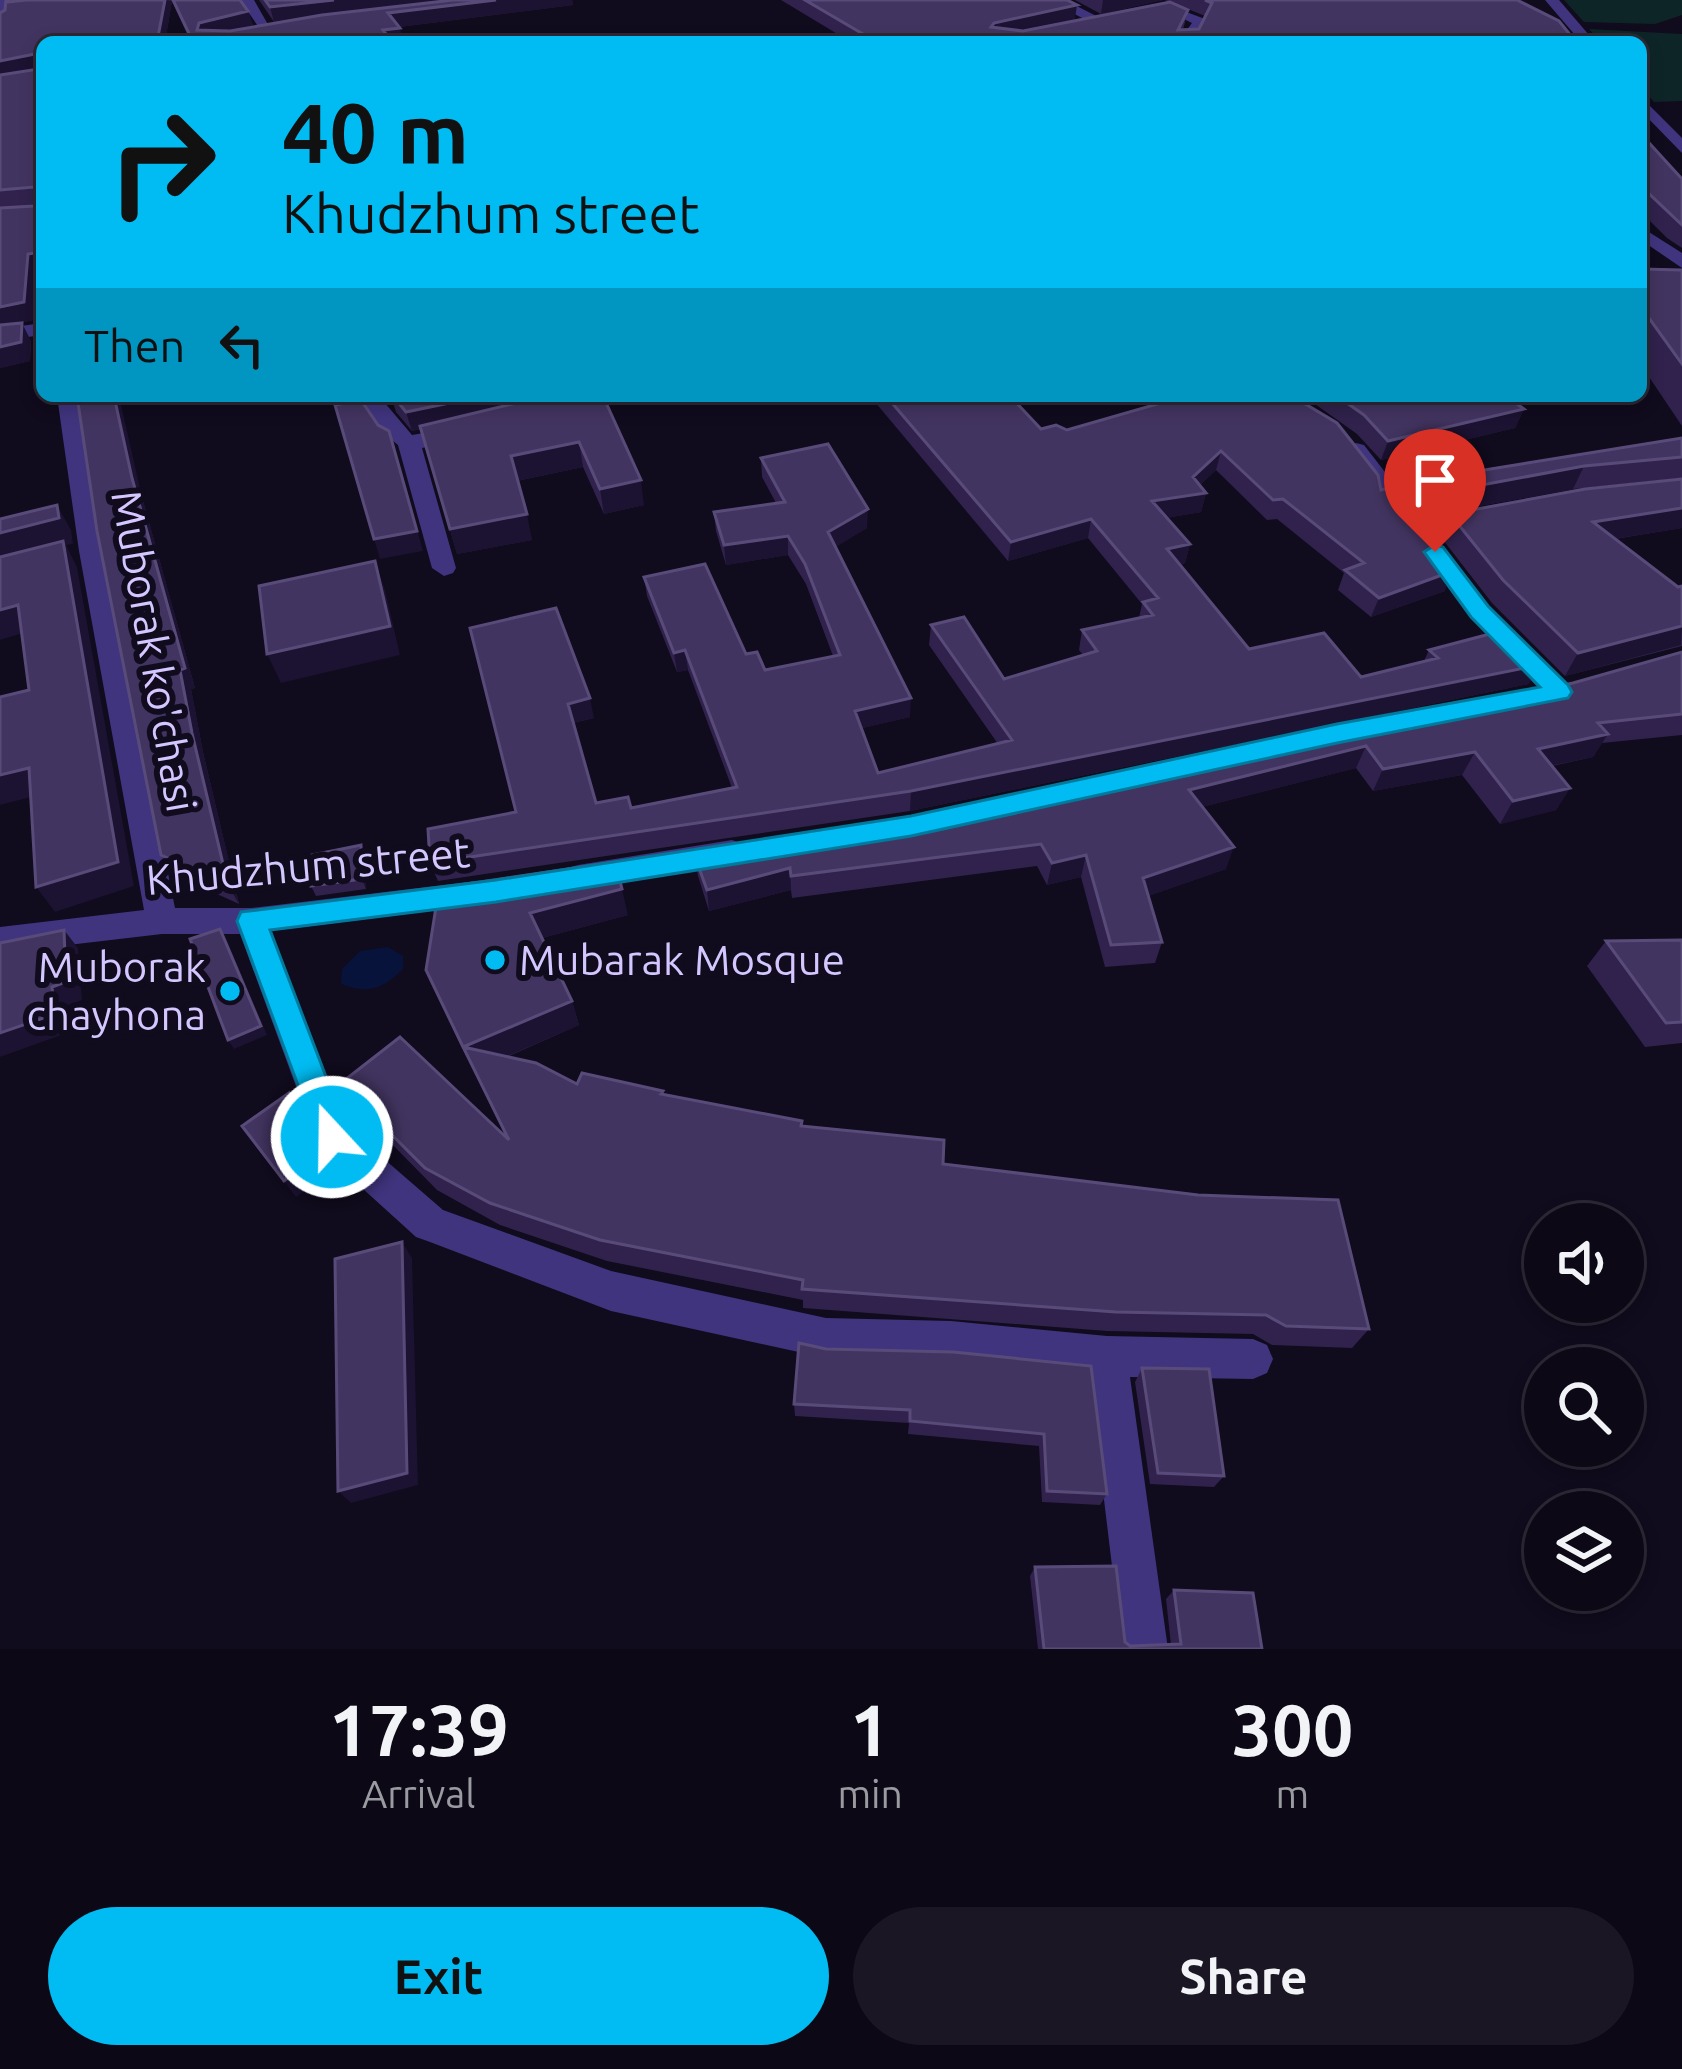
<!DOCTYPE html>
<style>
body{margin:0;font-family:Ubuntu,sans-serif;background:#1a1623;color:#f1f3f6;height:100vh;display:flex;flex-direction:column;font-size:45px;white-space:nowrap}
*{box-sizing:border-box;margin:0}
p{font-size:39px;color:#9a9aa1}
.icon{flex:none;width:66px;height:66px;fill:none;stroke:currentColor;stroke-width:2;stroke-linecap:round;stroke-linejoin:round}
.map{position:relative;height:1649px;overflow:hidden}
.panel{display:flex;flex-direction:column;background:#0c0816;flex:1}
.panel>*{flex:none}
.banner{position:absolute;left:36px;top:36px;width:1611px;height:366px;border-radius:18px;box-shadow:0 6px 18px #0003,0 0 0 3px #2c2935;background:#00bcf2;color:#111;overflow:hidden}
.fabs{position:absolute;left:1524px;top:1203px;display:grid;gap:24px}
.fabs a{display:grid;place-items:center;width:120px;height:120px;border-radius:50%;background:#0c0816;box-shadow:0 6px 18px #0003,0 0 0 3px #2c2935;font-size:60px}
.pin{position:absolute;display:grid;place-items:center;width:102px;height:102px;color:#fff;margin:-123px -51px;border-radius:50% 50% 50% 0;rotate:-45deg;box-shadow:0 0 12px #0007}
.pin .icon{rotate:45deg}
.me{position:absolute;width:132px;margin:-66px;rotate:339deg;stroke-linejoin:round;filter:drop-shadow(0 0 9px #0008)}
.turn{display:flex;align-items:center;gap:42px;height:252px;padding:0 48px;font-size:54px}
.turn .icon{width:156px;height:156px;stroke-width:2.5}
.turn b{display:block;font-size:84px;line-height:102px}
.then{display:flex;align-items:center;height:114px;padding:0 48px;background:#0003;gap:24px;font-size:45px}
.eta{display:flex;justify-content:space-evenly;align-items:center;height:204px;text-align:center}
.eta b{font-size:72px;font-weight:700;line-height:84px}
.button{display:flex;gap:24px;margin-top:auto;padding:24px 48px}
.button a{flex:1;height:138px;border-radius:72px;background:#00bcf2;color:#111;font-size:48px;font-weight:700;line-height:138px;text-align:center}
.button a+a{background:#1a1623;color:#f1f3f6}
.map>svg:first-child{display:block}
</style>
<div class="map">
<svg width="1682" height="1649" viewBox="0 0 1682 1649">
<rect width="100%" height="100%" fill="#100b1d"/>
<path fill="#0e2527" d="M 1564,0 L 1682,0 L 1682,15 L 1655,24 L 1584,22 Z
M 1589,29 L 1682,34 L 1682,101 L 1654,102 L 1641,87 L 1641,42 L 1601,42 Z"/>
<path fill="#07133a" d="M 388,947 L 403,956 L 403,969 C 383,989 368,995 341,984 L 342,969 L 360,951 Z"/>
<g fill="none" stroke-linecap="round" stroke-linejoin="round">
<path fill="#40347e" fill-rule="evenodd" d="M 1545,0 L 1559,0 L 1595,42 L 1581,42 Z
M 1641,97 L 1682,138 L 1682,153 L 1641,111 Z"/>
<path fill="#40347e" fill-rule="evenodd" d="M 0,0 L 9,0 L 7,24 L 0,28 Z
M 240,0 L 254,0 L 274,35 L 264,35 Z
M 1047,0 L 1065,0 L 1106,21 L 1094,24 Z
M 1165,4 L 1205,19 L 1192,42 L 1178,42 L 1192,23 L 1165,10 Z
M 1641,227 L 1682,253 L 1682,268 L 1641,240 Z
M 42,323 L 42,335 L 0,341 L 0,329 Z
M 57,396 L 79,396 L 103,551 L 175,908 L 251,908 L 477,881 L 488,884 L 493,893 L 488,902 L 477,905 L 271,931 L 346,1126 L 443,1210 L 611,1271 L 826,1318 L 951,1321 L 1107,1336 L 1253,1339 L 1267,1345 L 1273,1359 L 1267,1373 L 1253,1379 L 1130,1377 L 1168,1649 L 1122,1649 L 1089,1375 L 951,1361 L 826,1358 L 611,1311 L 430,1242 L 416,1237 L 319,1149 L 240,934 L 162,934 L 0,953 L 0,927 L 144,910 L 79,551 Z
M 357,396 L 379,396 L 412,435 L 464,426 L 475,433 L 472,438 L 422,448 L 456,568 L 453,573 L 444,576 L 432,568 L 398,445 L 381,431 Z
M 1356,443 L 1364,445 L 1489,606 L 1569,685 L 1573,692 L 1569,699 L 1549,699 L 1471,618 L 1345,450 Z
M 732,840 L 743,844 L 747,852 L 743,860 L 732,864 L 578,889 L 567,886 L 562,877 L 567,868 L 578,865 Z"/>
</g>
<path fill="#30224c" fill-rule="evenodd" d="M 6,0 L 240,0 L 248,11 L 253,26 L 233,31 L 291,20 L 274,22 L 259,0 L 572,0 L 573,5 L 399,27 L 403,42 L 191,42 L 172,1 L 165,42 L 42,42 L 42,271 L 36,271 L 33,320 L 20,323 L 31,341 L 30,361 L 0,368 L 35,205 L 0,208 L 0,13 L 5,10 Z
M 781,0 L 1067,0 L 1075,19 L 1022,31 L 1169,2 L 1165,0 L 1517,0 L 1576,42 L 849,41 ZM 1176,4 L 1205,16 L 1199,29 L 1183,30 L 1188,10 Z
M 1075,0 L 1163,0 L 1101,14 Z
M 1641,134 L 1682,179 L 1682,248 L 1667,238 L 1641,212 Z
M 1641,269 L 1682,270 L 1682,426 L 1641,365 Z
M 391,396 L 603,396 L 644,505 L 604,514 L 583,467 L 517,481 L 532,540 L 457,554 L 421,429 L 412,431 L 396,412 Z
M 870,396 L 1010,396 L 1041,429 L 1067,430 L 1185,396 L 1381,490 L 1445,591 L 1371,617 L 1338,590 L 1344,573 L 1277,519 L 1267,520 L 1216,470 L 1200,485 L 1206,493 L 1201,512 L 1166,518 L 1190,544 L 1185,563 L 1180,565 L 1249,649 L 1361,677 L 1424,661 L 1429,650 L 1529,684 L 910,811 L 438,881 L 430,863 L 516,812 L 470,628 L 594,718 L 573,723 L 596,803 L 631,808 L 732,788 L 688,670 L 677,672 L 647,596 L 644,577 L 765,670 L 833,656 L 806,584 L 788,555 L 726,565 L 716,531 L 714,512 L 776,503 L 762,477 L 761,458 L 867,528 L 835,547 L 910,717 L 862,728 L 878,773 L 998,744 L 929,645 L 931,625 L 1004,679 L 1083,655 L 1079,650 L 1082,630 L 1139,618 L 1142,604 L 1088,538 L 1008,561 Z
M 1293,396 L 1506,396 L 1524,409 L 1515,428 L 1381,460 L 1357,434 L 1315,404 Z
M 1682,438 L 1682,478 L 1573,489 L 1424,516 L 1413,502 L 1422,480 Z
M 1682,479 L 1682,528 L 1615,539 L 1678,587 L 1682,586 L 1682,646 L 1565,676 L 1492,603 L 1440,536 L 1450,514 Z
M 142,497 L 195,688 L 191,689 L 203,752 L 239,904 L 173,874 L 161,855 Z
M 1682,652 L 1682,735 L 1602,743 L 1593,757 L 1552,766 L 1570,788 L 1556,810 L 1500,824 L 1462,775 L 1373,791 L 1356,768 L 1202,807 L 1226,869 L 1148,896 L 1162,942 L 1155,963 L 1105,967 L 1081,877 L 1047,885 L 1037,866 L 792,898 L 791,890 L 709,911 L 698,876 L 694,854 L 913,819 L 1573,683 Z
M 361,845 L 366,855 L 366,889 L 316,896 L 311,886 Z
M 439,888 L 628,915 L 542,938 L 572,1001 L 579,1025 L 507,1057 L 577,1084 L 663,1091 L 664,1095 L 802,1121 L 802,1127 L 943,1164 L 1369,1329 L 1352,1348 L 1272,1345 L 1253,1334 L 1107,1331 L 803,1308 L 803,1300 L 607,1261 L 500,1225 L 437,1190 L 382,1134 L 371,1142 L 350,1123 L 336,1100 L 506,1138 L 426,970 Z
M 1682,940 L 1682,1043 L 1645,1047 L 1587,966 L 1606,941 Z
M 826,1349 L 1091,1366 L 1107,1494 L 1100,1505 L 1042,1502 L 1039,1446 L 908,1434 L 909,1423 L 795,1416 L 794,1404 Z
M 1142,1368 L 1224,1476 L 1214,1487 L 1150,1484 L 1135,1382 Z
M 1035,1567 L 1130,1646 L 1171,1645 L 1166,1599 L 1174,1590 L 1262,1649 L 1038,1649 L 1030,1576 Z"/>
<path fill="#1c1231" d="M 165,0 L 172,1 L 165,42 L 157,42 Z
M 334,0 L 459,0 L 274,22 L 270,7 Z
M 496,0 L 572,0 L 573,5 L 391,28 L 388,13 Z
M 1103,0 L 1163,0 L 1101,14 Z
M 1077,5 L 1075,19 L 993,38 L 991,27 L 994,23 Z
M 248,11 L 253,26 L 204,38 L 197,30 L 199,23 Z
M 400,28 L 403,42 L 386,42 L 383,30 Z
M 35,54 L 41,70 L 0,78 L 0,61 Z
M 42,252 L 42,271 L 36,271 L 33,320 L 0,328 L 0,307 L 28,254 Z
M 22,323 L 31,341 L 30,361 L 0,368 L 0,347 Z
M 114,396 L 119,396 L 142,497 L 195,688 L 191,689 L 203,752 L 239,904 L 228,885 L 192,733 L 180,670 L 132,478 Z
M 483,396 L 577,396 L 412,431 L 406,412 Z
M 1156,396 L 1180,396 L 1155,403 Z
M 1524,409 L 1515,428 L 1381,460 L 1388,441 Z
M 579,442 L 583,467 L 516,481 L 511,456 Z
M 395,450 L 423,551 L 380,559 L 374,539 Z
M 1221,451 L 1216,470 L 1189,495 L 1206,493 L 1201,512 L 1148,521 L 1152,501 L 1193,477 Z
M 1584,466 L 1573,489 L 1424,516 L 1433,494 Z
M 641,480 L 644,505 L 604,514 L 600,489 Z
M 57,505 L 71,530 L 73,544 L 66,545 L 77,567 L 134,886 L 55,912 L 36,887 L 118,862 L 0,562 L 0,533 Z
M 1682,508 L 1682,528 L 1581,544 L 1593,522 Z
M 868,509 L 867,528 L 828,552 L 828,532 Z
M 527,514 L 532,540 L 457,554 L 450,529 Z
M 1091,519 L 1088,538 L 1008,561 L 1011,542 Z
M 788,536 L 788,555 L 726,565 L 724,545 Z
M 1190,544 L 1185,563 L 1163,569 L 1167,549 Z
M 375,561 L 385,590 L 400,655 L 281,683 L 267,654 Z
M 1453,571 L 1445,591 L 1371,617 L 1379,598 Z
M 18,605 L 33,630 L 0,640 L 0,610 Z
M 1682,626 L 1681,645 L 1565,676 L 1578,653 Z
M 685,650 L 688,670 L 677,672 L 674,653 Z
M 1540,665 L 1529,684 L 910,811 L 911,791 Z
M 590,698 L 594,718 L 572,723 L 568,704 Z
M 911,698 L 910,717 L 855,730 L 855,711 Z
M 1608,734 L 1593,757 L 1524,771 L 1538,749 Z
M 1366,746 L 1356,768 L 1182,812 L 1189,790 Z
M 1475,752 L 1462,775 L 1373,791 L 1383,769 Z
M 29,768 L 47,793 L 0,805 L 0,775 Z
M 1570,788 L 1556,810 L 1500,824 L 1513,801 Z
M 361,845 L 366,855 L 366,889 L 362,879 Z
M 1234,847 L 1226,869 L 1137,900 L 1143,878 Z
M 1086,855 L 1081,877 L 1047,885 L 1052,863 Z
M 790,868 L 791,890 L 709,911 L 707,890 Z
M 622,889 L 628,915 L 538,939 L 530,913 Z
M 220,929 L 226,938 L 267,1035 L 234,1049 L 228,1040 Z
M 64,930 L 78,948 L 82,1000 L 67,1006 L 70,1032 L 0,1057 L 0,1033 L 52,987 Z
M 572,1001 L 579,1025 L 475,1070 L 463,1047 Z
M 289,1093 L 300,1110 L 315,1151 L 303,1134 Z
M 368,1111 L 382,1134 L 371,1142 L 357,1119 Z
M 323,1152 L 334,1169 L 296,1197 L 284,1181 Z
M 402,1242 L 412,1258 L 418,1485 L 351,1503 L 338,1491 Z"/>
<path fill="#423460" stroke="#594b79" stroke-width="3" d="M 6,0 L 9,0 L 8,2 L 26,0 L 165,0 L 157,42 L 42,42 L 42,252 L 28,254 L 24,302 L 0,307 L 0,208 L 34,206 L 38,202 L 34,187 L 0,190 L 0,75 L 39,69 L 40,59 L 35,54 L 0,61 L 0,13 L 5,10 Z
M 173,0 L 240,0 L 248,11 L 199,23 L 197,30 L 230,31 L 322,15 L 453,0 L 496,0 L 388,13 L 400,28 L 383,30 L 392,42 L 193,42 Z
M 265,0 L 334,0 L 270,7 Z
M 805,0 L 1067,0 L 1077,5 L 994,23 L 991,27 L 1023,31 L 1170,2 L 1188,10 L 1178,30 L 1199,29 L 1212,3 L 1205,0 L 1517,0 L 1559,21 L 1576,42 L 841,42 L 868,37 Z
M 1641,134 L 1682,179 L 1682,225 L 1641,186 Z
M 1641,269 L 1682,270 L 1682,364 L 1641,307 Z
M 22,323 L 21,342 L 0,347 L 0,325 Z
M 77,396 L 114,396 L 132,478 L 185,668 L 180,670 L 192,733 L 228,885 L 161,855 L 97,531 Z
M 393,396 L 483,396 L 406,412 Z
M 546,396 L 603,396 L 641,480 L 600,489 L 579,442 L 511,456 L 527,514 L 450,529 L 420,426 Z
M 886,396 L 1010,396 L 1041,429 L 1056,425 L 1067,430 L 1185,396 L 1292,396 L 1337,423 L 1378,475 L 1381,490 L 1389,488 L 1453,571 L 1379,598 L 1345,570 L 1364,563 L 1283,499 L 1273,500 L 1221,451 L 1193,477 L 1206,493 L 1152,501 L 1190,544 L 1167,549 L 1249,649 L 1324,633 L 1361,677 L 1438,658 L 1429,650 L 1505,630 L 1540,665 L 911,791 L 430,863 L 428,829 L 516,812 L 470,628 L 556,608 L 590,698 L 568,704 L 596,803 L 628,797 L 631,808 L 737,787 L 685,650 L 674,653 L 644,577 L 705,564 L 746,654 L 757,652 L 765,670 L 840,655 L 805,564 L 788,536 L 724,545 L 714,512 L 785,502 L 761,458 L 828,444 L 868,509 L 828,532 L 911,698 L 855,711 L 878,773 L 1012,740 L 931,625 L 964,617 L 1004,679 L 1097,651 L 1082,630 L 1153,615 L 1143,602 L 1158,598 L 1091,519 L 1011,542 Z
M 1337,396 L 1506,396 L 1524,409 L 1388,441 L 1364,415 Z
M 361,400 L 378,425 L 389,431 L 417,531 L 374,539 L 335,405 Z
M 1682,438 L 1682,457 L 1584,466 L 1433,494 L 1422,480 Z
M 1682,479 L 1682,508 L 1593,522 L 1678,587 L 1682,586 L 1682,626 L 1578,653 L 1503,580 L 1450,514 L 1585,489 Z
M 57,505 L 59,518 L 0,533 L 0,519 Z
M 63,541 L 118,862 L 36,887 L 29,768 L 0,775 L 0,697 L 29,690 L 18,605 L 0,610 L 0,557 Z
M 375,561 L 390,626 L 267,654 L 259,586 Z
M 1682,652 L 1682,714 L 1598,723 L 1608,734 L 1538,749 L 1570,788 L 1513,801 L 1475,752 L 1383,769 L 1366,746 L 1189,790 L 1234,847 L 1143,878 L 1162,942 L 1111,945 L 1086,855 L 1052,863 L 1041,844 L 791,876 L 790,868 L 707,890 L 694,854 L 913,819 L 1573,683 Z
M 361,845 L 362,879 L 311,886 L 312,855 Z
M 615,862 L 622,889 L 530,913 L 572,1001 L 463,1047 L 426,970 L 439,888 Z
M 220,929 L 261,1026 L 228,1040 L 190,939 Z
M 64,930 L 66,982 L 52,987 L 55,1014 L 0,1033 L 0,943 Z
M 1682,940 L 1682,1022 L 1666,1023 L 1606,941 Z
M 400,1037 L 509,1140 L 463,1047 L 536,1063 L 577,1084 L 582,1073 L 663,1091 L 661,1094 L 802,1121 L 801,1126 L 944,1140 L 943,1164 L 1198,1195 L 1338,1200 L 1369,1329 L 1286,1326 L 1266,1315 L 1116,1312 L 802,1289 L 803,1280 L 600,1240 L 490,1203 L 425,1168 L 368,1111 L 357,1119 L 336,1100 L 332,1090 Z
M 289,1093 L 303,1134 L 323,1152 L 284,1181 L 242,1126 Z
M 402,1242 L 407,1473 L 338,1491 L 335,1259 Z
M 799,1343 L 826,1349 L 953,1352 L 1091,1366 L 1107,1494 L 1047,1491 L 1044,1434 L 910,1421 L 910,1410 L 794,1404 Z
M 1142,1368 L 1209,1369 L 1224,1476 L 1158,1473 Z
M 1116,1566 L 1125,1642 L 1130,1646 L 1181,1644 L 1174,1590 L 1253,1593 L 1262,1649 L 1044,1649 L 1035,1567 Z"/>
<path fill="#00bcf2" stroke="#007a9d" stroke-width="3" d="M 1435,545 L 1443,547 L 1488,606 L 1568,685 L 1572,692 L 1568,698 L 1337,743 L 911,836 L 496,902 L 270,930 L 349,1137 L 344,1147 L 332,1152 L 321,1147 L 237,921 L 241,912 L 496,880 L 911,816 L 1337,724 L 1540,687 L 1471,617 L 1424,552 Z"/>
<g fill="#00bcf2" stroke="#100b1d" stroke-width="4.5">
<circle cx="495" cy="960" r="12"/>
<circle cx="230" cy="991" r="12"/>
</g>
<g text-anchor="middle" stroke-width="12" stroke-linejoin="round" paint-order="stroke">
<g font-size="42" fill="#d4c7ff" stroke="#100b1d">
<text transform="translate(154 651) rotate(80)" y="15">Muborak ko'chasi</text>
<text transform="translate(308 866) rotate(-5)" y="15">Khudzhum street</text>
</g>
<g font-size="42" fill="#d4c7ff" stroke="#100b1d" text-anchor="start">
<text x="519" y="975">Mubarak Mosque</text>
<text x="206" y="982" text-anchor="end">Muborak<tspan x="206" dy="48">chayhona</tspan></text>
</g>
</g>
</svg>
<div class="fabs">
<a><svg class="icon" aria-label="sound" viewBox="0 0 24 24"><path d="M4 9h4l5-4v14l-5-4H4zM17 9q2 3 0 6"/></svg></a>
<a><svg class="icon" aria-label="search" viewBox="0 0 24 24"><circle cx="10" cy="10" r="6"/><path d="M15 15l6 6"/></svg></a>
<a><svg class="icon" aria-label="layers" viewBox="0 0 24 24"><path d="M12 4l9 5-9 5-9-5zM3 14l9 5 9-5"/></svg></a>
</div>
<div class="pin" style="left:1435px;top:552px;background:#d93025"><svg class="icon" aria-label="arrive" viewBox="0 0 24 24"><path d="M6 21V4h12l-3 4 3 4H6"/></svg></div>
<svg class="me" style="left:332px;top:1137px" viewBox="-20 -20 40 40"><circle r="17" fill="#00bcf2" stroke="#fff" stroke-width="3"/><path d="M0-11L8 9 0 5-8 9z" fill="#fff"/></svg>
<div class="banner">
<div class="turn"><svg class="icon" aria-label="right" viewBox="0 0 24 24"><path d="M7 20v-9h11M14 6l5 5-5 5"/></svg><div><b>40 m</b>Khudzhum street</div></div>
<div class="then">Then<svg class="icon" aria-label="left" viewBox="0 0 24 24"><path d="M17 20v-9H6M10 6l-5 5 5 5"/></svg></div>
</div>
</div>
<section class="panel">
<div class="eta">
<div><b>17:39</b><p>Arrival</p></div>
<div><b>1</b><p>min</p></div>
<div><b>300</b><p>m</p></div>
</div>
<div class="button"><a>Exit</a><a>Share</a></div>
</section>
